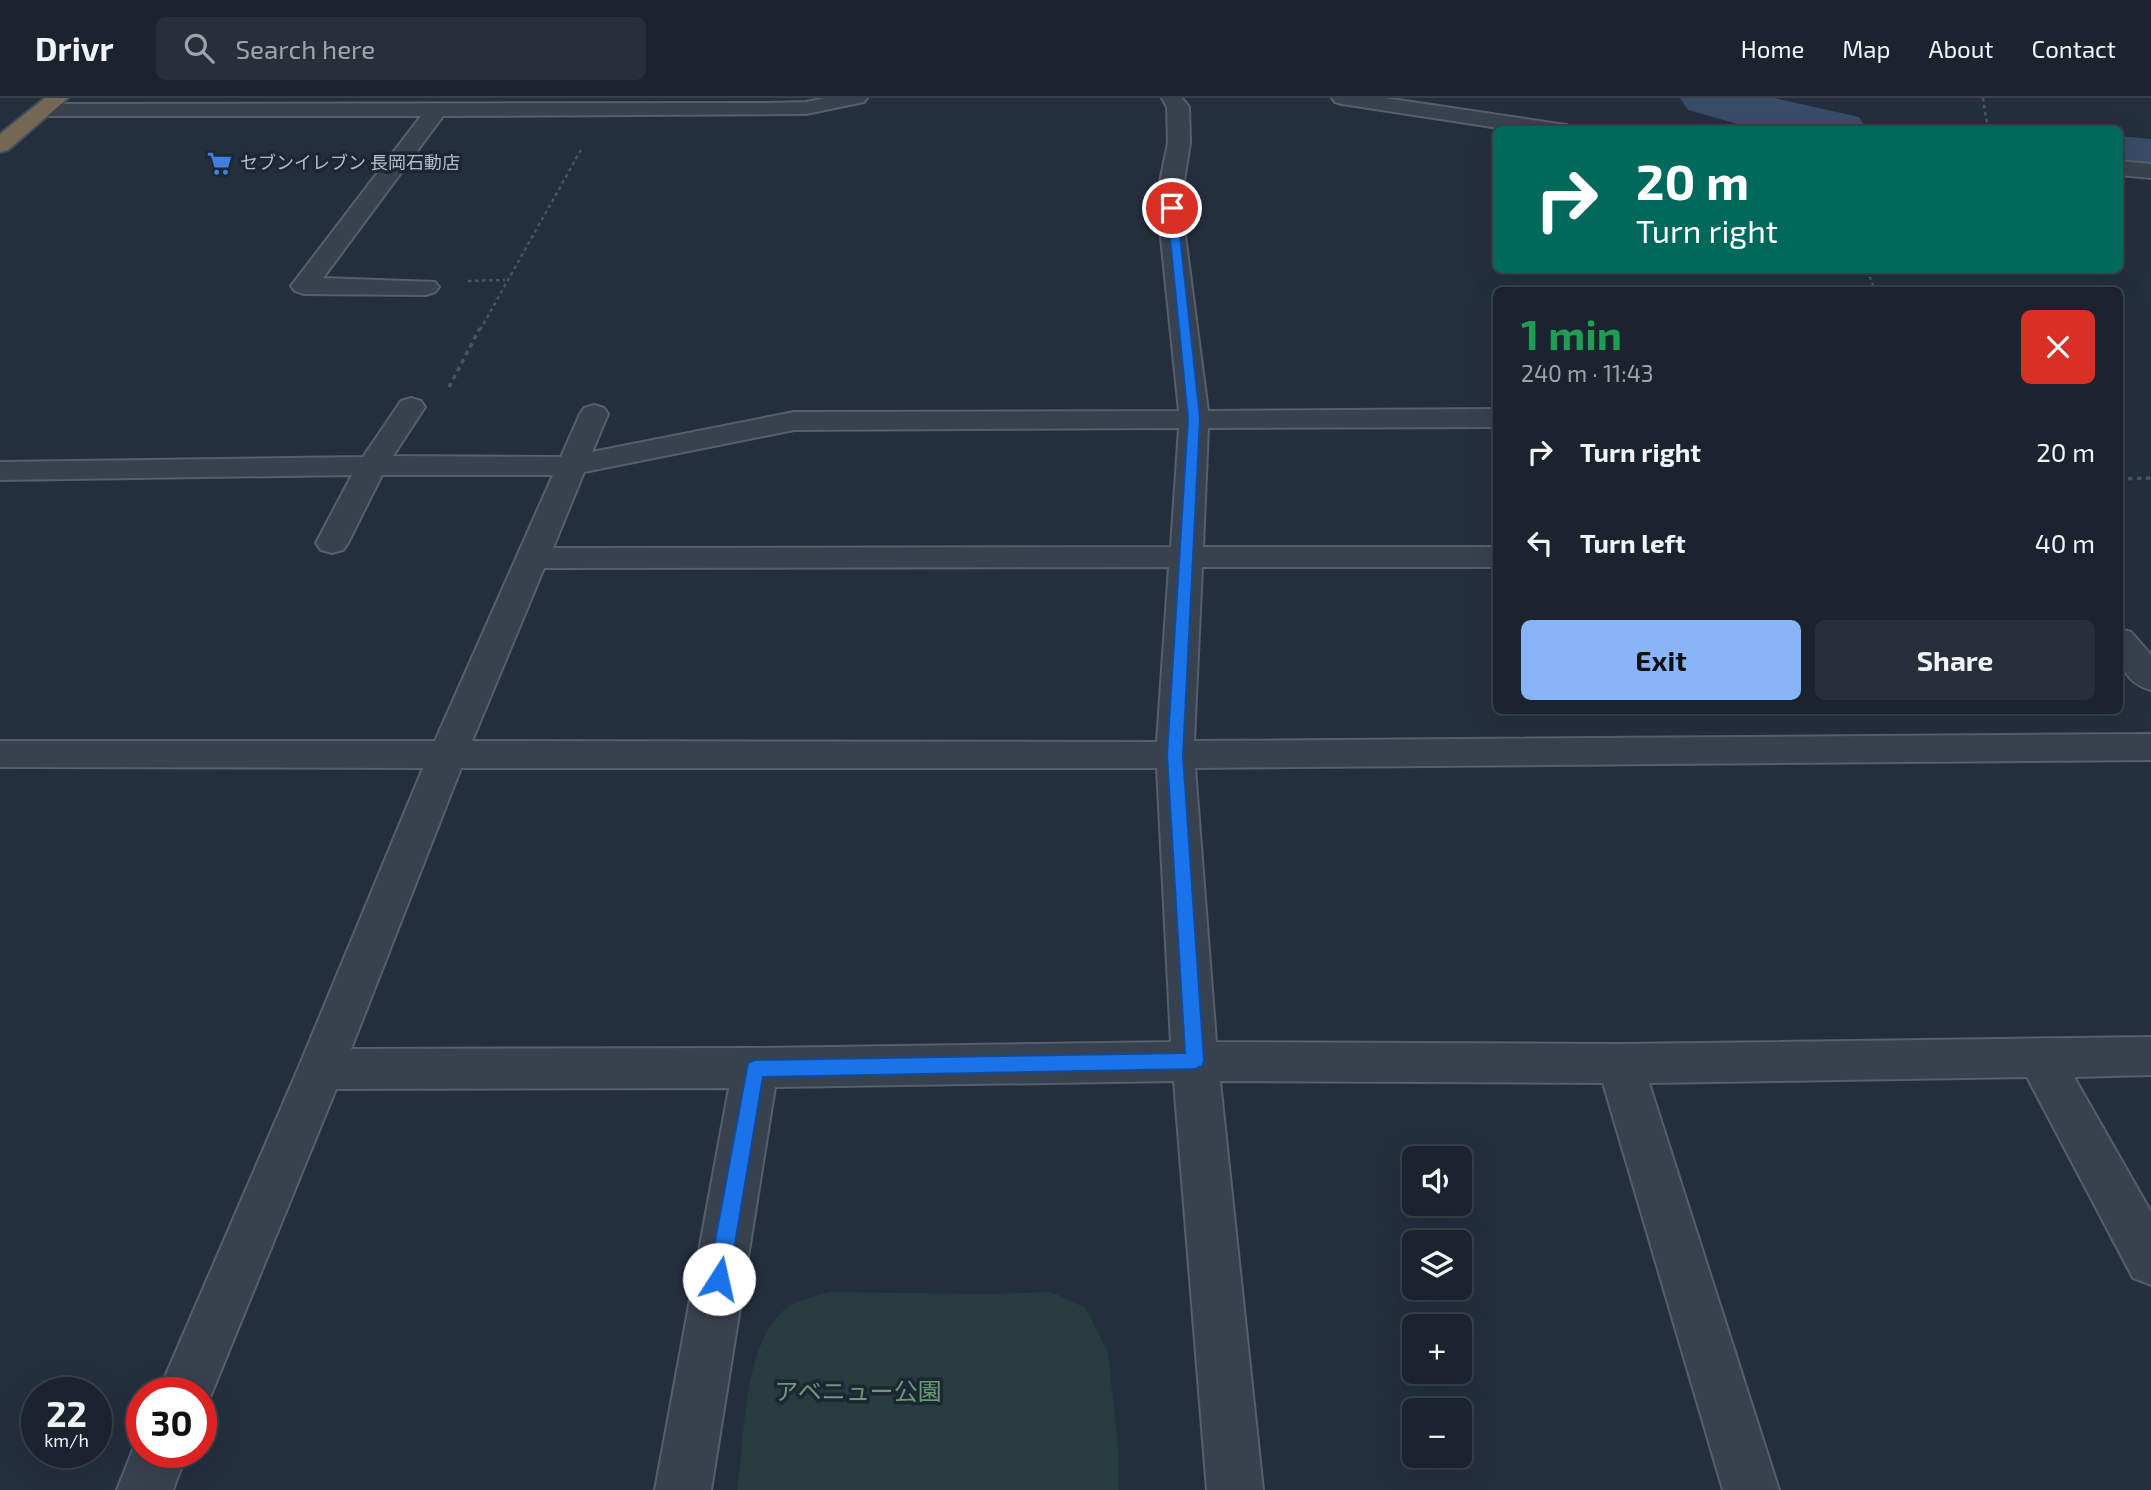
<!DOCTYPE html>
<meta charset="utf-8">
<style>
body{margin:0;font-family:"Exo 2","Noto Sans JP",sans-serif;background:#282f3a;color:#f1f3f6;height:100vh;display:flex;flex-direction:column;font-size:26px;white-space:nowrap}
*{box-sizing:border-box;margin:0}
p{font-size:23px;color:#a0a4aa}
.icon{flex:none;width:38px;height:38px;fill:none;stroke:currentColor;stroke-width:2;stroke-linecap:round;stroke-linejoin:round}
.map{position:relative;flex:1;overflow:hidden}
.panel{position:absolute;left:1493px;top:189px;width:630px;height:427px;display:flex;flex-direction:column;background:#1b232e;border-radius:10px;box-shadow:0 7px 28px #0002,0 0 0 2px #39404a}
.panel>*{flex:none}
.top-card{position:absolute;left:1493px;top:28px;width:630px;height:147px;border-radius:10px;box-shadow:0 7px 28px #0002,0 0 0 2px #39404a;background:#00695c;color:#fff;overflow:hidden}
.fabs{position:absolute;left:1402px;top:1048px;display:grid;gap:14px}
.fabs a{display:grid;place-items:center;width:70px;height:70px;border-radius:10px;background:#1b232e;box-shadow:0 7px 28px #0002,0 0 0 2px #39404a;font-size:35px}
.speed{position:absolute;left:21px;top:1279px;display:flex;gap:14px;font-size:35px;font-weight:700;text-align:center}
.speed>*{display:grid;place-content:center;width:91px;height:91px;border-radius:50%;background:#1b232e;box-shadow:0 7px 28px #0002,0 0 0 2px #39404a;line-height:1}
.speed small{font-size:18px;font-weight:400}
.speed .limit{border:10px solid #d22;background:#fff;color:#111}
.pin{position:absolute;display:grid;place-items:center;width:60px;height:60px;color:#fff;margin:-30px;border:4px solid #fff;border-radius:50%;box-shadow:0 2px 7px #0007}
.me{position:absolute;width:77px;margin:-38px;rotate:10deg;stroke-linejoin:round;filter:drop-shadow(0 0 5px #0008)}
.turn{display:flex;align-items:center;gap:24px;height:147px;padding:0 28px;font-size:32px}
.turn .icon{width:91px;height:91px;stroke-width:2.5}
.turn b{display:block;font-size:49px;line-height:60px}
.round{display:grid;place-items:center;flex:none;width:74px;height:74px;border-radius:10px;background:#282f3a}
.overview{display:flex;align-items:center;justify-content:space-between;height:119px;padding:0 28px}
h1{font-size:42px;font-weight:700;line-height:52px;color:#1e9e55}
.primary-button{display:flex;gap:14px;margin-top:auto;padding:14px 28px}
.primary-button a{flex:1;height:80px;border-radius:10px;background:#8ab4f8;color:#111;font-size:28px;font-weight:700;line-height:80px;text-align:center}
.primary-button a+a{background:#282f3a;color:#f1f3f6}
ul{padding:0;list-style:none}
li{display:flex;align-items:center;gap:21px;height:91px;padding:0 28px}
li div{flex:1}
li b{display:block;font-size:26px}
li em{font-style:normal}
header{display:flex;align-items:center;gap:42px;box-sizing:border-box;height:98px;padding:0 35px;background:#1b232e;border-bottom:2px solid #39404a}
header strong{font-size:33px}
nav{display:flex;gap:38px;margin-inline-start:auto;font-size:24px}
.search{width:490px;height:63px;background:#282f3a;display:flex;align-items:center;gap:18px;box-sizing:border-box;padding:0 24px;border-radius:10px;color:#a0a4aa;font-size:26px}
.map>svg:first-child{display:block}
</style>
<header>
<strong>Drivr</strong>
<div class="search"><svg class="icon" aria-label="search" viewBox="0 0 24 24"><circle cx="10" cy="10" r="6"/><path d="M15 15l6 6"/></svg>Search here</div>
<nav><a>Home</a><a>Map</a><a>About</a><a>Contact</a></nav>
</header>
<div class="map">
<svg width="2151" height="1392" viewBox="0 0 2151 1392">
<rect width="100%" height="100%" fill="#242f3e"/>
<path fill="#263c3f" d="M 829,1194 L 987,1196 L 1051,1194 L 1086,1210 L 1108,1255 L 1118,1348 L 1118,1392 L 737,1392 C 746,1338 741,1258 780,1216 C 791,1203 813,1199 829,1194 Z"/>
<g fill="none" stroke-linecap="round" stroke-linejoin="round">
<path fill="#394c67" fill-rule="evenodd" d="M 1680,0 L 1774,0 L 1859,19 L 1867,32 L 1759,32 L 1688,12 Z
M 2119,38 L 2151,41 L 2151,77 L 2119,74 Z"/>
<defs>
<path id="street" d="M 825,0 L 867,0 L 864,4 L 806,16 L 443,18 L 323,180 L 435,184 L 439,189 L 435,194 L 426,197 L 304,196 L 295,193 L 291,188 L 421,18 L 43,18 L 36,16 L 32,12 L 36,8 L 43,6 L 767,5 L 806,4 Z
M 1162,0 L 1182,0 L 1189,9 L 1190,45 L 1183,89 L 1184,130 L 1208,313 L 1496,311 L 1496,329 L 1208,330 L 1203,449 L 1496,449 L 1496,469 L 1202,469 L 1194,643 L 2151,636 L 2151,662 L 1195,670 L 1216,944 L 1620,946 L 2151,939 L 2151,977 L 2074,979 L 2151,1114 L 2151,1187 L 2133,1180 L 2027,979 L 1649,985 L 1779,1392 L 1723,1392 L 1603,985 L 1220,983 L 1263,1392 L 1207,1392 L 1174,983 L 775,989 L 711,1392 L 655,1392 L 729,990 L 336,991 L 204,1314 L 201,1315 L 201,1295 L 158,1295 L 298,971 L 423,670 L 0,669 L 0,643 L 435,643 L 553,377 L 382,377 L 348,445 L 343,452 L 332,455 L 321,452 L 316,445 L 352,377 L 0,382 L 0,364 L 363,359 L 401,303 L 411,300 L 421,303 L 425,309 L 393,358 L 561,359 L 580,316 L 584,310 L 594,307 L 604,310 L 608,316 L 592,354 L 794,314 L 1179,313 L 1160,130 L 1159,89 L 1168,45 L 1167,9 ZM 1179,330 L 1171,449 L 553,450 L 584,374 L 794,332 ZM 1169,469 L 1157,644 L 472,643 L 544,470 ZM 461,670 L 1157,670 L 1171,944 L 755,950 L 351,951 Z
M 1332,0 L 1385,0 L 1559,26 L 1567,27 L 1569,32 L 1512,32 L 1342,6 L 1335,4 Z
M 2119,63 L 2151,66 L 2151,80 L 2119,77 Z
M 2119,531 L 2131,534 L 2151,557 L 2151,592 C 2119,583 2119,559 2119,531 Z
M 140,1334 L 142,1354 L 187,1354 L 173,1392 L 117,1392 Z"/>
<path id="highway" d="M 45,0 L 68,0 L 8,52 L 0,54 L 0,36 Z"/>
</defs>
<use href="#street" stroke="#565f6c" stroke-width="4"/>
<use href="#highway" stroke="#434c59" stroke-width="4"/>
<path stroke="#44595c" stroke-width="2.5" stroke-dasharray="3.5 3.5" stroke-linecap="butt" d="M 1983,0 L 1988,32
M 1867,172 L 1875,192
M 468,183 L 505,182
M 480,232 L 582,50"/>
<path stroke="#44595c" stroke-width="3.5" stroke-dasharray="4.5 4.5" stroke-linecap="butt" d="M 449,289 L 480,230
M 2119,381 L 2151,380"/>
<use href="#street" fill="#38414e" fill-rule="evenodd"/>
<use href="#highway" fill="#746855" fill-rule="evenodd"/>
</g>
<path fill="#1a73e8" stroke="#114b97" stroke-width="2" d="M 1172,107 L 1177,110 L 1200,320 L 1183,657 L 1204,963 L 1202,968 L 1195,971 L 763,979 L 729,1181 L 726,1188 L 719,1191 L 711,1188 L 708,1181 L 748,965 L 755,962 L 1185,955 L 1167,657 L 1188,320 L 1167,110 Z"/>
<defs>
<symbol id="supermarket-bare" viewBox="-9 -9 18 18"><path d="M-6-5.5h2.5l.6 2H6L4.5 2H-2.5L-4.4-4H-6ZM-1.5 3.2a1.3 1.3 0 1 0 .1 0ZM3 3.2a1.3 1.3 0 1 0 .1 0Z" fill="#3f7fe0" stroke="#1d2633" stroke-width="2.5" paint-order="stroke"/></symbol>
</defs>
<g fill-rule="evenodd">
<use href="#supermarket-bare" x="202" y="48" width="35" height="35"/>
</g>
<g text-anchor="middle" stroke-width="7" stroke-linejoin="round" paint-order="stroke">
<g font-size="18" fill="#b4bcc9" stroke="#1d2633" text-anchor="start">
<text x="240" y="71">セブンイレブン 長岡石動店</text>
</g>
<g font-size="24" fill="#6b9a76" stroke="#1d2633">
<text x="858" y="1302">アベニュー公園</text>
</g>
</g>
</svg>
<div class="fabs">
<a><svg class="icon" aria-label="sound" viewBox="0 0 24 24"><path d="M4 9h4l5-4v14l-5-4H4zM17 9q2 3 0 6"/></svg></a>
<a><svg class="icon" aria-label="layers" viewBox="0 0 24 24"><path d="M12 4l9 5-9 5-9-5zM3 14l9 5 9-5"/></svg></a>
<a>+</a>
<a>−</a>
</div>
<div class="speed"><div>22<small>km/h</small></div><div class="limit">30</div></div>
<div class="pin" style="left:1172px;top:110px;background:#d93025"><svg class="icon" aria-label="arrive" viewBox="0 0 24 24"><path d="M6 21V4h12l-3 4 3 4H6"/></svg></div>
<svg class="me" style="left:719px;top:1181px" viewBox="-20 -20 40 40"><circle r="19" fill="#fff"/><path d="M0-13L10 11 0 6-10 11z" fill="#1a73e8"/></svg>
<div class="top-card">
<div class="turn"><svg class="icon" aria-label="right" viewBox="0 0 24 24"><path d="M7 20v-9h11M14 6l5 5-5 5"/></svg><div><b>20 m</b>Turn right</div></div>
</div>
<section class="panel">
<div class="overview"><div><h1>1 min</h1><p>240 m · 11:43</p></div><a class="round" style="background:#d93025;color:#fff"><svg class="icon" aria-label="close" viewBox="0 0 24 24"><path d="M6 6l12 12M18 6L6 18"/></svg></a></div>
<ul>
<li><svg class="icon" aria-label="right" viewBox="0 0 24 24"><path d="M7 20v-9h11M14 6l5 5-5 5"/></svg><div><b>Turn right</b></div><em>20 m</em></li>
<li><svg class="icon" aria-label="left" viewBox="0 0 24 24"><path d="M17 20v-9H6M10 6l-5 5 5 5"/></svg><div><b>Turn left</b></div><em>40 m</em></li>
</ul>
<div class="primary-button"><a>Exit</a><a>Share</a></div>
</section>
</div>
